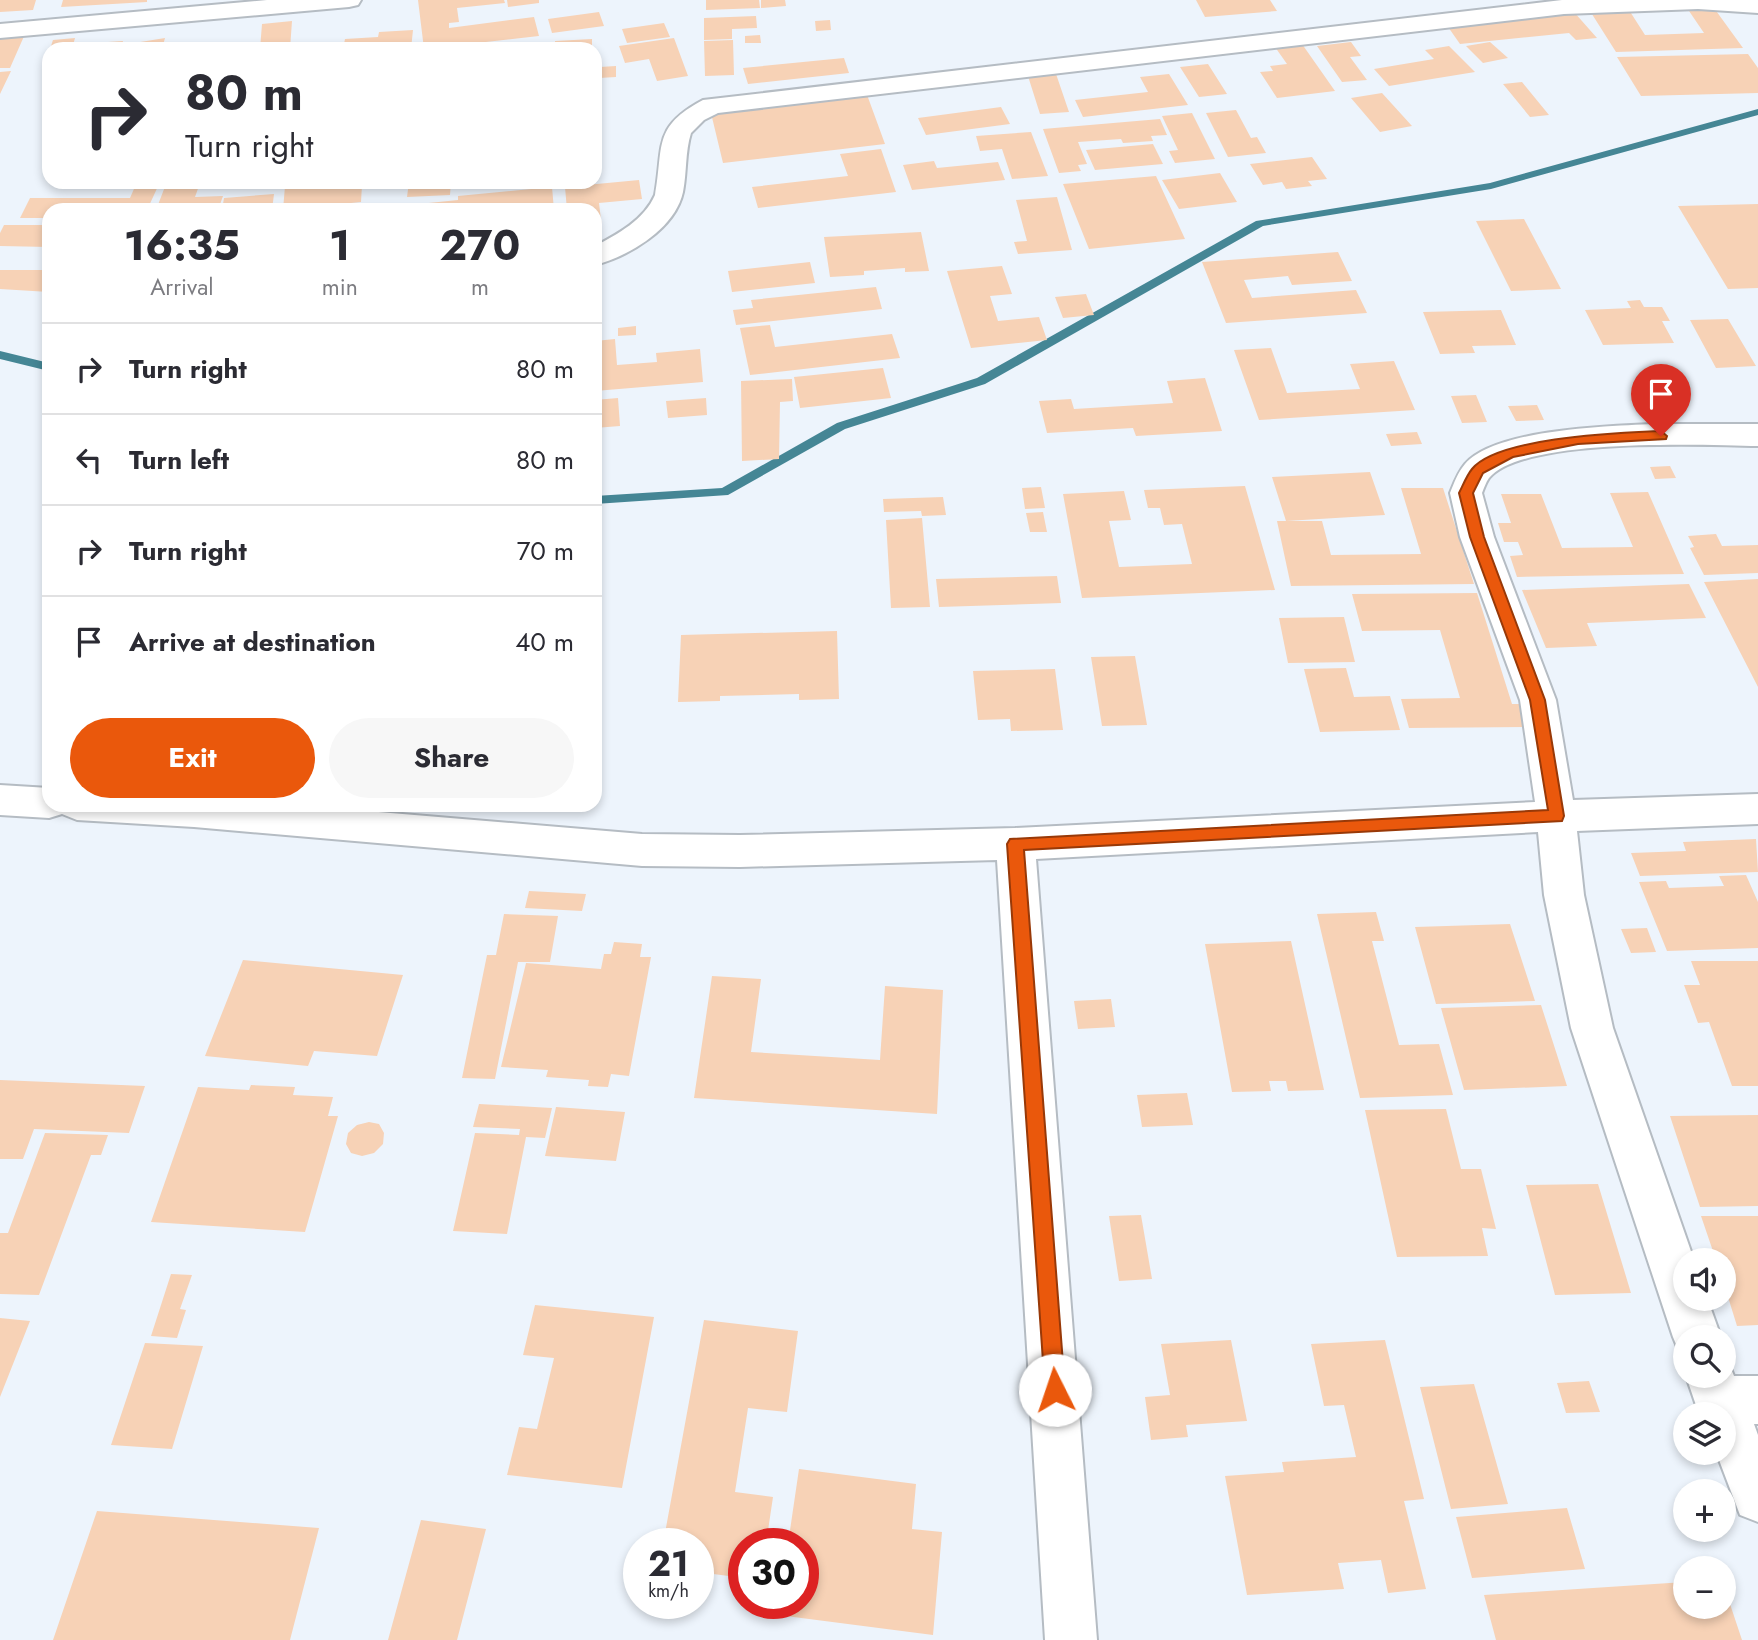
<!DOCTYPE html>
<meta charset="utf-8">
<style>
body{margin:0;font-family:Jost,sans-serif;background:#f7f7f7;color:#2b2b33;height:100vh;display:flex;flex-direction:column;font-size:26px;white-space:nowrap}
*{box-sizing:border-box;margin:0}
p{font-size:23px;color:#7c7c81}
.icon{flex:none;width:38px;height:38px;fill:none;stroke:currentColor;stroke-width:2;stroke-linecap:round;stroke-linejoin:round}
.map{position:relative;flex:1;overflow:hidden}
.drawer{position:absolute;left:42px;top:203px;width:560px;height:609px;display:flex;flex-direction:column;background:#fff;border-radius:21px;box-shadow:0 4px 10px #0003}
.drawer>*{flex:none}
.guide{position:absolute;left:42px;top:42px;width:560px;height:147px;border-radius:21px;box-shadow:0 4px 10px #0003;background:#fff;color:#2b2b33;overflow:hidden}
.controls{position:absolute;left:1673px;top:1248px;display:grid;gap:14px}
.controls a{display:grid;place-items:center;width:63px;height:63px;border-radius:50%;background:#fff;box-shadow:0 4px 10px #0003;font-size:35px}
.speed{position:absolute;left:623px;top:1528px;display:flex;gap:14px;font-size:35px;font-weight:700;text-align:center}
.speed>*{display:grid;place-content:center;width:91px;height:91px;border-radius:50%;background:#fff;box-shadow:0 4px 10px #0003;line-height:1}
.speed small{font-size:18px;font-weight:400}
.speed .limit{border:10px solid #d22;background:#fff;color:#111}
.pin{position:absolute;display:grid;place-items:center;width:60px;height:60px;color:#fff;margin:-72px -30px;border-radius:50% 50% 50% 0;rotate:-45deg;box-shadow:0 0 7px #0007}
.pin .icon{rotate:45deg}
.me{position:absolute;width:77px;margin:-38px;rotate:356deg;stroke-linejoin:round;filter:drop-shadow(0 0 5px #0008)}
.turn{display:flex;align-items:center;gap:24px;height:147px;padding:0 28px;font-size:32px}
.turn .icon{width:91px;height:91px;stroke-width:2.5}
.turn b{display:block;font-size:49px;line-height:60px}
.eta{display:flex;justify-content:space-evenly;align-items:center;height:119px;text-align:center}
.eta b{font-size:42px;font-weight:700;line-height:49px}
.cta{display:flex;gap:14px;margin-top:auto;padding:14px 28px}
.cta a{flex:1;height:80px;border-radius:42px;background:#ea580c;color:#fff;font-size:28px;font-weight:700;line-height:80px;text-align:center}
.cta a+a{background:#f7f7f7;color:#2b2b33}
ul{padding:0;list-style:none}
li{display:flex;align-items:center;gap:21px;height:91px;padding:0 28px;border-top:2px solid #e1e1e2}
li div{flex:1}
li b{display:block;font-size:26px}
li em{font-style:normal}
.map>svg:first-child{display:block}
</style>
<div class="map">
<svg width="1758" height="1640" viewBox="0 0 1758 1640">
<rect width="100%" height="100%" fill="#edf4fc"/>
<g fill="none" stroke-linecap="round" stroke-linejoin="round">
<path fill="#458695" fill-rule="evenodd" d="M 1758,109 L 1758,115 L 1491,189 L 1263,226 L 985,384 L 845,429 L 728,495 L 595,504 L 595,496 L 722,488 L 837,423 L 977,378 L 1256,221 L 1490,183 Z
M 0,351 L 49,363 L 49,371 L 0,359 Z"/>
</g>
<path fill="#f7d2b6" d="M 0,0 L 36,0 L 33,10 L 0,12 Z
M 63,0 L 147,0 L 147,2 L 61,7 Z
M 418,0 L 504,0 L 505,3 L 457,8 L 459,22 L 449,23 L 449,28 L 534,17 L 539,36 L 424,49 Z
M 507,0 L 539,0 L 539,3 L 508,7 Z
M 706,0 L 759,0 L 760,8 L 706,10 Z
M 761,0 L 785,0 L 786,6 L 761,8 Z
M 1196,0 L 1270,0 L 1277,11 L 1205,17 Z
M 1687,8 L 1714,8 L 1743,48 L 1616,52 L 1590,11 L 1629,10 L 1645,35 L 1704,33 Z
M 599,12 L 604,26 L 552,33 L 548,19 Z
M 1574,12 L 1597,38 L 1576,40 L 1569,33 L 1460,44 L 1446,24 Z
M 756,16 L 757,28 L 732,29 L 732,39 L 704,40 L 704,18 Z
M 830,20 L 831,30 L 816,31 L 815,21 Z
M 292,21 L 290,49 L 260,49 L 262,24 Z
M 664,23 L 670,37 L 627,43 L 622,29 Z
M 413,30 L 411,49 L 343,49 L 345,39 L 378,37 L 379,32 Z
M 25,34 L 10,68 L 0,68 L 0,35 Z
M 760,35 L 761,43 L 745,43 L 745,36 Z
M 75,38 L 72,49 L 50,49 L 53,40 Z
M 165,38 L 162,49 L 76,49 L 78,44 L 123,41 L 122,45 Z
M 674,38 L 688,76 L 657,81 L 649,59 L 625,63 L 619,46 Z
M 592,39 L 592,49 L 555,49 L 555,41 Z
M 733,40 L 734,75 L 705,76 L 704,41 Z
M 1351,42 L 1361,56 L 1350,57 L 1367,80 L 1342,82 L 1317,46 Z
M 1490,42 L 1508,58 L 1483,63 L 1466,46 Z
M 1302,44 L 1335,91 L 1277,98 L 1260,72 L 1273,71 L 1270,66 L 1287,64 L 1275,47 Z
M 1449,46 L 1475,72 L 1389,86 L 1374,69 L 1434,59 L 1425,50 Z
M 1748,54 L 1758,68 L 1758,93 L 1641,96 L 1617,57 Z
M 844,58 L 849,73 L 748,84 L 743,68 Z
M 1208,64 L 1227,94 L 1199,97 L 1180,67 Z
M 616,66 L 616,77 L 599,78 L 600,67 Z
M 11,71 L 0,94 L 0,72 Z
M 1055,71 L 1069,112 L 1040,114 L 1027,73 Z
M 1169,74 L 1188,105 L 1083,117 L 1075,100 L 1148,92 L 1140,77 Z
M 1522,82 L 1549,115 L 1530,117 L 1503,84 Z
M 866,92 L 885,144 L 723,163 L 710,109 Z
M 1382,93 L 1412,126 L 1380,132 L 1351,98 Z
M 1001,107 L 1010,124 L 926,135 L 918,118 Z
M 1236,110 L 1251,138 L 1257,137 L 1266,153 L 1228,157 L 1206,113 Z
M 1192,113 L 1215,159 L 1175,163 L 1169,151 L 1178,150 L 1162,116 Z
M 1160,119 L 1167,135 L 1151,136 L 1153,141 L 1123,143 L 1121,139 L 1078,142 L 1087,164 L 1078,165 L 1081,171 L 1059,173 L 1043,129 Z
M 1031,132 L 1048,176 L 1012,179 L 1002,149 L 980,151 L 976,136 Z
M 1153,144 L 1163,164 L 1095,170 L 1086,150 Z
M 881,149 L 896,192 L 758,208 L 752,187 L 848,176 L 840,154 Z
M 1312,157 L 1327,179 L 1308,181 L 1312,186 L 1286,189 L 1282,182 L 1263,185 L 1250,164 Z
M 934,161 L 937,168 L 998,162 L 1005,180 L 912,190 L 903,165 Z
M 1220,173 L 1237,202 L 1179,209 L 1162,180 Z
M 1156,176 L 1185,239 L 1089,249 L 1063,184 Z
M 639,180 L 642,199 L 599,203 L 602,228 L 595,228 L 595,210 L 567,210 L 565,187 Z
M 137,182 L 160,182 L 147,210 L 49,210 L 49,218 L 20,218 L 30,198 L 130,198 Z
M 329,182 L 344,182 L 344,187 L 362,185 L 361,202 L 283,210 L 285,186 Z
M 409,182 L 451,182 L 450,195 L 407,197 Z
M 200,183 L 195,197 L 223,196 L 218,210 L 156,210 L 166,184 Z
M 552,187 L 554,210 L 409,210 L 409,205 L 458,200 L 458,196 Z
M 274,194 L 272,210 L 222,210 L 224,198 Z
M 1057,197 L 1072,250 L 1018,254 L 1014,242 L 1027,241 L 1016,200 Z
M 1758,204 L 1758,288 L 1728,289 L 1678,206 Z
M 1524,219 L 1561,289 L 1511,291 L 1476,221 Z
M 4,225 L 49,225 L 49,247 L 0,246 L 0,233 Z
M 921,232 L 929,271 L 905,272 L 905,268 L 864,271 L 864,275 L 830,277 L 824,237 Z
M 1338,252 L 1352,281 L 1292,285 L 1288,276 L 1244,280 L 1252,298 L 1356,290 L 1367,313 L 1226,323 L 1202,262 Z
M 810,262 L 815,283 L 732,292 L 728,271 Z
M 1002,266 L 1012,294 L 990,296 L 998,321 L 1039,317 L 1047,340 L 971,348 L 947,271 Z
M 0,270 L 49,270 L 49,292 L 0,289 Z
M 876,287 L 882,309 L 736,325 L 733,310 L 753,308 L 751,300 Z
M 1086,294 L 1094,315 L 1063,318 L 1055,297 Z
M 1640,300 L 1644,307 L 1662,307 L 1670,321 L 1662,321 L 1674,343 L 1603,345 L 1585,310 L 1631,308 L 1627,301 Z
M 1501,310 L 1516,345 L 1472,346 L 1475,353 L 1440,354 L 1423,312 Z
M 1728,319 L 1756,366 L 1716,368 L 1690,320 Z
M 770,325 L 775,347 L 892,334 L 900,358 L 750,375 L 740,328 Z
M 636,326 L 636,335 L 618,336 L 618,328 Z
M 615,339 L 617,365 L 657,362 L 656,353 L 700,349 L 703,382 L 595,391 L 595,341 Z
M 1271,348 L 1287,393 L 1360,389 L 1350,364 L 1394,361 L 1415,410 L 1259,420 L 1234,350 Z
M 883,368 L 891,398 L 800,408 L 794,377 Z
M 1205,378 L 1222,431 L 1136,436 L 1133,428 L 1047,433 L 1039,401 L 1071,399 L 1074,409 L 1173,403 L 1167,381 Z
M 792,379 L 793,401 L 780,402 L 779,459 L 742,461 L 741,381 Z
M 1476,395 L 1487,422 L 1462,423 L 1451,396 Z
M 618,398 L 620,426 L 595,428 L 595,400 Z
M 706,398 L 707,415 L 668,418 L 666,401 Z
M 1537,405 L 1544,420 L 1516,421 L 1508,406 Z
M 1417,432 L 1422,444 L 1391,446 L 1386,434 Z
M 1670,466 L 1676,478 L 1655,479 L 1650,467 Z
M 1370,472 L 1385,515 L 1286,521 L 1272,477 Z
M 1245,486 L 1275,590 L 1082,598 L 1063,494 L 1124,491 L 1131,520 L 1109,521 L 1119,567 L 1192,564 L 1182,524 L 1164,525 L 1160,508 L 1148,508 L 1144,490 Z
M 1041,487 L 1045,508 L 1025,509 L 1022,488 Z
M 1401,488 L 1443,488 L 1474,584 L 1291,586 L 1277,521 L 1322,521 L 1331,555 L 1421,554 Z
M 1648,492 L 1684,574 L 1517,577 L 1510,556 L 1523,555 L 1518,542 L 1504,542 L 1498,523 L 1511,523 L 1501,494 L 1541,494 L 1562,548 L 1633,547 L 1610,493 Z
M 943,497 L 946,515 L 922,516 L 921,511 L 884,512 L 883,499 Z
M 1043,512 L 1047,532 L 1030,532 L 1026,513 Z
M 922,518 L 930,607 L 891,608 L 886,520 Z
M 1716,534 L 1722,546 L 1758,545 L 1758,573 L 1704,575 L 1690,548 L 1694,547 L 1688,536 Z
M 1057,576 L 1061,603 L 939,607 L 936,579 Z
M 1758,579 L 1758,687 L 1704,582 Z
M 1689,584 L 1706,618 L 1587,623 L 1597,646 L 1546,648 L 1522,590 Z
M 1477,593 L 1512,704 L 1530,704 L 1537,727 L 1409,728 L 1401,699 L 1460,698 L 1440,630 L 1362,631 L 1352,594 Z
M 1344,617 L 1355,662 L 1288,663 L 1279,618 Z
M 837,631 L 839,699 L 799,700 L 799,694 L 720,696 L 720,701 L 678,702 L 681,635 Z
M 1135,656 L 1147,725 L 1102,726 L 1091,657 Z
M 1346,668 L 1354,697 L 1390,696 L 1400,730 L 1320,732 L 1304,669 Z
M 1055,669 L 1063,730 L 1011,731 L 1010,719 L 978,720 L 973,671 Z
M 1756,839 L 1758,872 L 1640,876 L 1631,853 L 1686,851 L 1683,842 Z
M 1746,875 L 1758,902 L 1758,948 L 1667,951 L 1639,882 L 1666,881 L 1669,888 L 1724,886 L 1719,876 Z
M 529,891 L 586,894 L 582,911 L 525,908 Z
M 1376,912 L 1384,941 L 1372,941 L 1399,1045 L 1439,1044 L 1453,1095 L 1360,1098 L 1317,914 Z
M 504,914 L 558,916 L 550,962 L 518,962 L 495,1079 L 462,1078 L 487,955 L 496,955 Z
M 1510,924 L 1535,1001 L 1436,1004 L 1415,927 Z
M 1647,928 L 1656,952 L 1631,953 L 1621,929 Z
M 1291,941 L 1324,1090 L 1288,1091 L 1286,1081 L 1269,1081 L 1271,1091 L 1232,1092 L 1205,944 Z
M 614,942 L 642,944 L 640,957 L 651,957 L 629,1076 L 611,1074 L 608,1087 L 588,1086 L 589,1080 L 546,1077 L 548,1070 L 501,1067 L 526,963 L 601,969 L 604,954 L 611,954 Z
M 243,960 L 403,975 L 377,1056 L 314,1051 L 308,1066 L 205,1056 Z
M 1691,961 L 1758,961 L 1758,1086 L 1732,1086 L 1709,1022 L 1698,1023 L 1684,985 L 1700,985 Z
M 712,976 L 761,979 L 751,1052 L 880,1060 L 885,986 L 943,990 L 937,1114 L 694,1098 Z
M 1111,999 L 1115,1027 L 1078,1029 L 1074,1001 Z
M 1541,1005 L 1567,1086 L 1464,1090 L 1441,1008 Z
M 0,1080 L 145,1086 L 129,1133 L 34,1129 L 23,1159 L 0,1159 Z
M 251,1085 L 295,1087 L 293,1095 L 333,1097 L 328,1116 L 338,1116 L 305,1232 L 151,1222 L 198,1087 L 249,1090 Z
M 1187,1093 L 1193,1125 L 1142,1127 L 1137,1095 Z
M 479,1104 L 552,1108 L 545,1138 L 526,1137 L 507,1234 L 453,1231 L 475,1133 L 519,1135 L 520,1129 L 473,1127 Z
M 556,1107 L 625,1112 L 616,1161 L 545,1156 Z
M 1446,1109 L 1461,1169 L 1481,1169 L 1496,1229 L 1482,1228 L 1488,1256 L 1397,1257 L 1365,1110 Z
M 1758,1115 L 1758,1206 L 1700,1207 L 1670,1116 Z
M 369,1122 L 379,1124 L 384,1133 L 383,1144 L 374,1153 L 362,1156 L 351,1153 L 346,1144 L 348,1133 L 357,1125 Z
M 45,1133 L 108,1135 L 101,1155 L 91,1155 L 39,1295 L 0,1294 L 0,1233 L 8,1233 Z
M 1598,1184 L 1631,1293 L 1555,1295 L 1526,1185 Z
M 1141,1215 L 1152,1279 L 1119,1281 L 1109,1216 Z
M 1701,1216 L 1758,1216 L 1758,1325 L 1737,1326 L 1724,1284 L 1724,1260 L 1716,1260 Z
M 171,1274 L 192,1275 L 180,1309 L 186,1310 L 177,1338 L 151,1336 Z
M 535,1305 L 654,1317 L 622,1488 L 507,1475 L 519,1427 L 537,1429 L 554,1358 L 523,1355 Z
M 0,1318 L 30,1321 L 0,1397 Z
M 704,1320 L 798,1331 L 787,1412 L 748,1408 L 735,1492 L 773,1497 L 766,1544 L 744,1544 L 744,1578 L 698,1572 L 698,1544 L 663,1544 Z
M 1231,1340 L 1247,1421 L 1186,1425 L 1188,1437 L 1151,1440 L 1145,1397 L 1170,1395 L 1161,1344 Z
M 1385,1340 L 1424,1499 L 1404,1501 L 1426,1589 L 1388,1593 L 1381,1560 L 1338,1563 L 1344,1589 L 1247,1595 L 1225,1476 L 1284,1472 L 1282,1462 L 1356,1457 L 1344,1405 L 1324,1406 L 1311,1344 Z
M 145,1343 L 203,1346 L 172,1449 L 111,1445 Z
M 1589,1381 L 1600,1412 L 1566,1413 L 1557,1383 Z
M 1474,1384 L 1508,1504 L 1451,1509 L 1420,1387 Z
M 799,1469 L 916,1484 L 912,1529 L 942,1532 L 933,1635 L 778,1615 L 780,1603 L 803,1603 L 803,1544 L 788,1544 Z
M 1567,1508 L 1585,1569 L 1472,1578 L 1456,1517 Z
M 97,1511 L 319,1528 L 290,1640 L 53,1640 Z
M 421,1520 L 486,1529 L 457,1640 L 388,1640 Z
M 1685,1582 L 1685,1606 L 1724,1606 L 1724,1586 L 1742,1640 L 1496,1640 L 1484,1595 Z"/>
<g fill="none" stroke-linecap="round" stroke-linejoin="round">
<defs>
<path id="minor" d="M 267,0 L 361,0 L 358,5 L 349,7 L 0,38 L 0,24 Z
M 1562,0 L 1758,0 L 1758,13 L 1698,9 L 1564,14 L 718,113 L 704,120 L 691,133 C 685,152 687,172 683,192 C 675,229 629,256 595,265 L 595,246 C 618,234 644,220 655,195 C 664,146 652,127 703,100 Z
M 1654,424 L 1758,424 L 1758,446 C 1703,445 1524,437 1489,478 C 1486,482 1484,488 1482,493 L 1494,537 L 1556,700 L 1573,800 L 1758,794 L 1758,824 L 1577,831 L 1584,895 L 1613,1028 L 1694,1260 L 1685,1260 L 1685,1298 L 1707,1298 L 1721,1337 L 1685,1337 L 1685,1356 L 1680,1354 L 1673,1337 L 1571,1028 L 1544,895 L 1538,832 L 1036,859 L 1097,1640 L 1045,1640 L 997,860 L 740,867 L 642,866 L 194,827 L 77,820 L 62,814 L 49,818 L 0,815 L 0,785 L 49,788 L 49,805 L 295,805 L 642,834 L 740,835 L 1015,828 L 1535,802 L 1520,700 L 1460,537 L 1450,493 C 1454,483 1458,472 1465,464 C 1495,429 1610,426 1654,424 Z
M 1724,1358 L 1727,1359 L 1734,1376 L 1758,1376 L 1758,1424 L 1754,1424 L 1758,1435 L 1758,1522 L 1740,1515 L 1716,1452 L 1724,1452 L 1724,1414 L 1699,1414 L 1686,1376 L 1724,1376 Z"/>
</defs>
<use href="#minor" stroke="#b5bcc3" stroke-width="4"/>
<use href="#minor" fill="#fff" fill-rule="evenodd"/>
</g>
<path fill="#ea580c" stroke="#983908" stroke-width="2" d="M 1661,431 L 1667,436 L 1666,439 L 1578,444 L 1513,457 L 1483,473 L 1473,493 L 1484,537 L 1545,700 L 1564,816 L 1562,821 L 1024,850 L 1065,1390 L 1063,1397 L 1055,1400 L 1048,1397 L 1045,1390 L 1007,844 L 1010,839 L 1548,810 L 1530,700 L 1470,537 L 1459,493 C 1463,485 1467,475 1472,469 C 1498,437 1620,433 1661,431 Z"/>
</svg>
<div class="controls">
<a><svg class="icon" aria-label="sound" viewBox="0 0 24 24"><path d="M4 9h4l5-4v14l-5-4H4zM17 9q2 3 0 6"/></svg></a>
<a><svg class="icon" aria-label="search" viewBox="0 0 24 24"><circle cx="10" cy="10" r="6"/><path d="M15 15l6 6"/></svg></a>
<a><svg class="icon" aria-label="layers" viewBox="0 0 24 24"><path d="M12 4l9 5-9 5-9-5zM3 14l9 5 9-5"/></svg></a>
<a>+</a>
<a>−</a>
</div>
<div class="speed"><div>21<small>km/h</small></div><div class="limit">30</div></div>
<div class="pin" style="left:1661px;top:436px;background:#d93025"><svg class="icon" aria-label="arrive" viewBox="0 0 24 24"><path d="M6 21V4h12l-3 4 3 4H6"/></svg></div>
<svg class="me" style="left:1055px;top:1390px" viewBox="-20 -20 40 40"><circle r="19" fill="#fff"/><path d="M0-13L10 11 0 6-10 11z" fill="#ea580c"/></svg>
<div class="guide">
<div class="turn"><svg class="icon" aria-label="right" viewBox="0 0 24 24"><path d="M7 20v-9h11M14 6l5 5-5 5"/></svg><div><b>80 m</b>Turn right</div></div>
</div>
<section class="drawer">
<div class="eta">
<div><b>16:35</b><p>Arrival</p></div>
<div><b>1</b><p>min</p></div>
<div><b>270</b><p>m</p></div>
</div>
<ul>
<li><svg class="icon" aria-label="right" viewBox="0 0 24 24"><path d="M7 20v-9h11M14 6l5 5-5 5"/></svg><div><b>Turn right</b></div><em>80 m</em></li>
<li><svg class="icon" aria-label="left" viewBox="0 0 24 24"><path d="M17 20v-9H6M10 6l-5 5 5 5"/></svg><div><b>Turn left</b></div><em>80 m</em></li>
<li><svg class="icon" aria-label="right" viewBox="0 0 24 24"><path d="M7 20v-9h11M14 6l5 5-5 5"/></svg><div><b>Turn right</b></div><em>70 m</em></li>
<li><svg class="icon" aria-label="arrive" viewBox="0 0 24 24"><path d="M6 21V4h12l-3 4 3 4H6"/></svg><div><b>Arrive at destination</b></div><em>40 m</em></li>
</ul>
<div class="cta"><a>Exit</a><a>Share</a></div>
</section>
</div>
